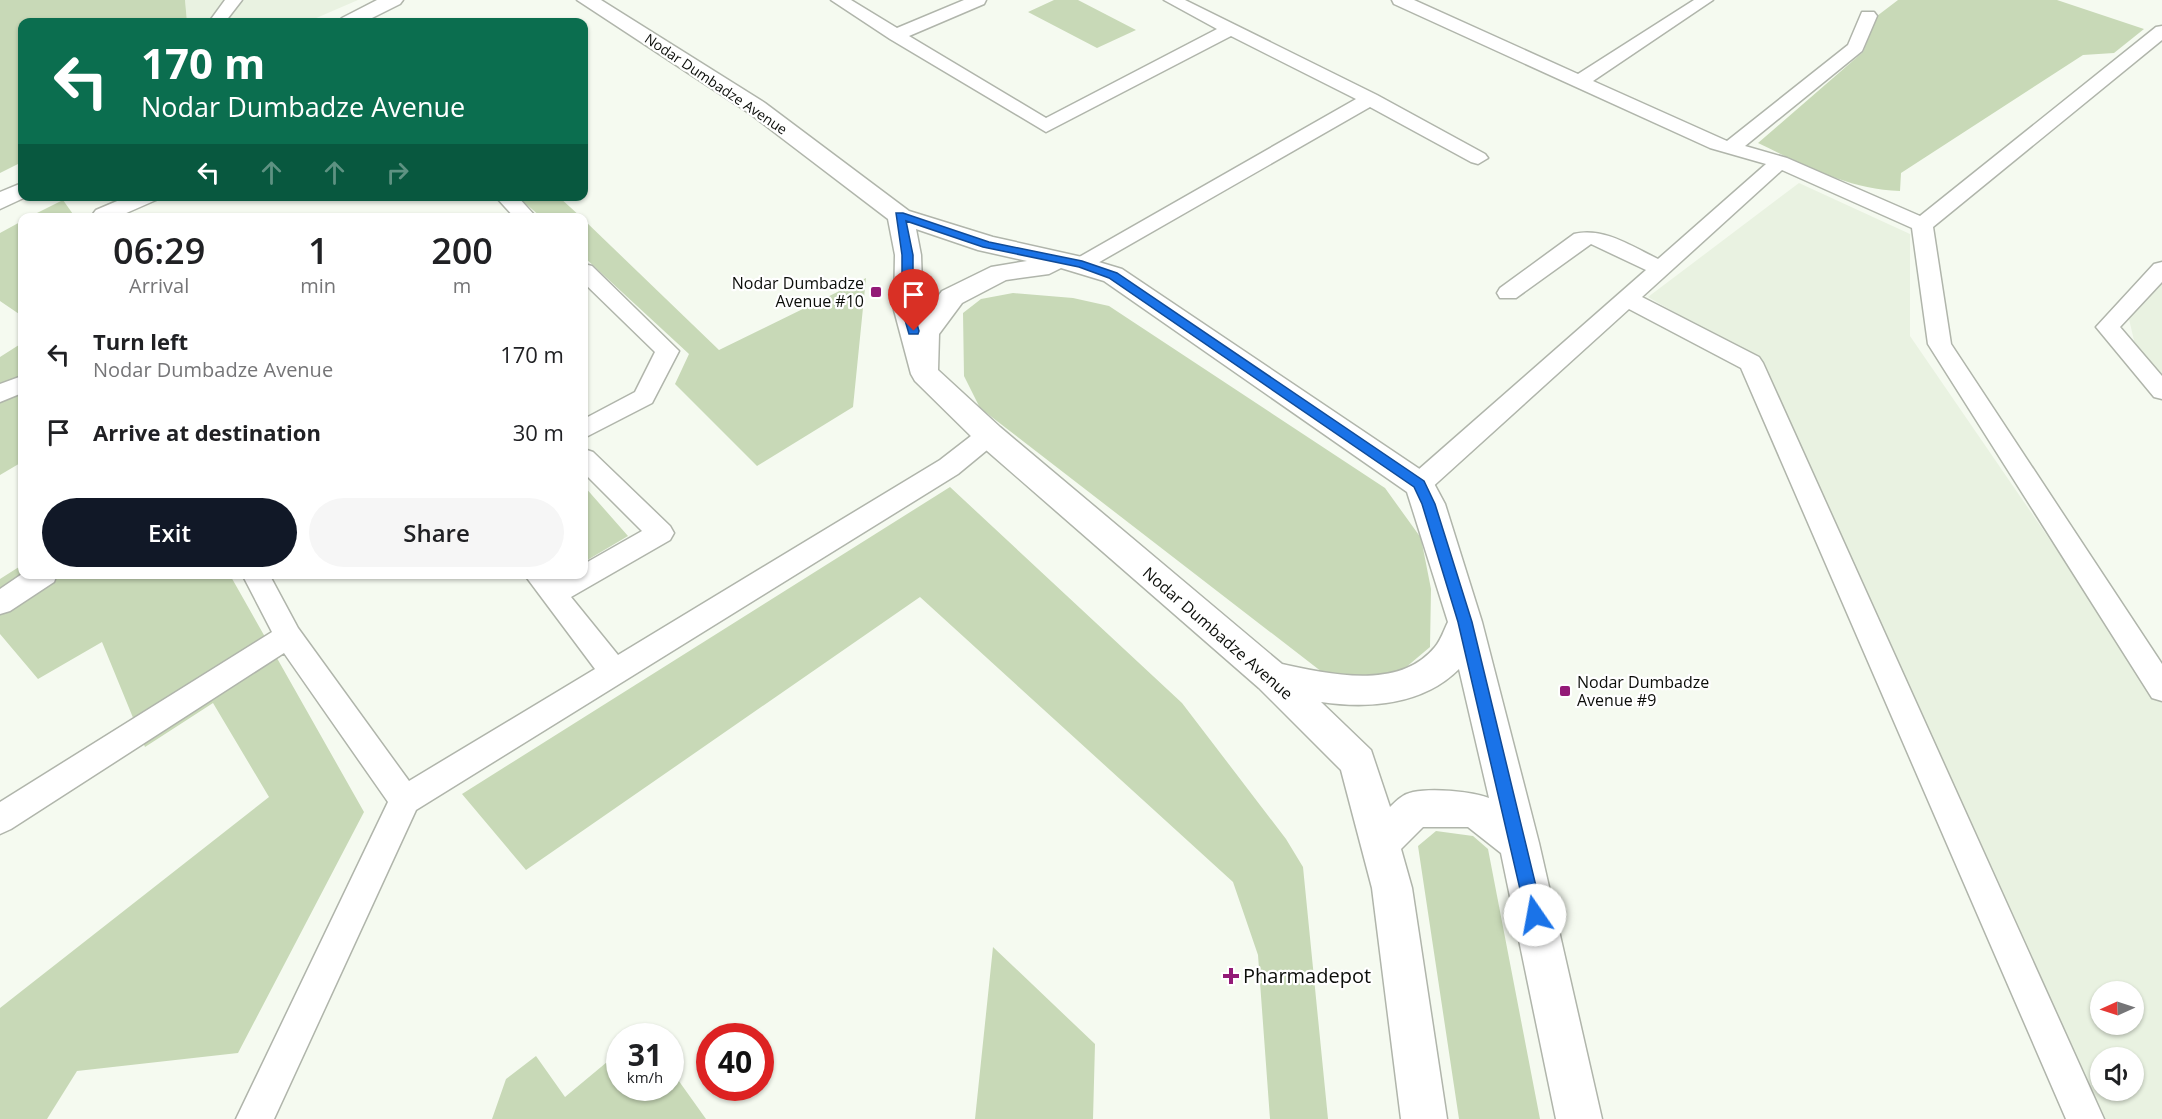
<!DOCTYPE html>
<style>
body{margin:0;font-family:"Open Sans",sans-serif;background:#f6f6f6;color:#202124;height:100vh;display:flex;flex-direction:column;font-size:22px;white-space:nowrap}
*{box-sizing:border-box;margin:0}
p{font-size:20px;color:#757577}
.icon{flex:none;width:33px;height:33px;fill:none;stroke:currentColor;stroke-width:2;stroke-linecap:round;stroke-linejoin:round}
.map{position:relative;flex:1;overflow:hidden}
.sheet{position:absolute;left:18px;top:213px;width:570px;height:366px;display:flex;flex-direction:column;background:#fff;border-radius:12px;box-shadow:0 2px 4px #0004}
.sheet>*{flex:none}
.hud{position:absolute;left:18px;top:18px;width:570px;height:183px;border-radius:12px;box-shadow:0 2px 4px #0004;background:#0b6e4f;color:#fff;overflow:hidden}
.needle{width:39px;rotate:267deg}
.buttons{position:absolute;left:2090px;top:981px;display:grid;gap:12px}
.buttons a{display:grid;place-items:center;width:54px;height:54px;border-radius:50%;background:#fff;box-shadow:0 2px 4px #0004;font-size:30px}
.speed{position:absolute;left:606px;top:1023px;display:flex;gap:12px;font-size:30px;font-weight:700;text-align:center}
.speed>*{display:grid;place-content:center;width:78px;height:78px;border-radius:50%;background:#fff;box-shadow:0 2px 4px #0004;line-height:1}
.speed small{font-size:15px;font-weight:400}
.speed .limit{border:9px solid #d22;background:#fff;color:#111}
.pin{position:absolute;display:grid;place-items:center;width:51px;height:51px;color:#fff;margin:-62px -26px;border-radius:50% 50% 50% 0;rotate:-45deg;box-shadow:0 0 6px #0007}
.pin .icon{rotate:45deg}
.me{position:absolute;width:66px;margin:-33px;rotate:348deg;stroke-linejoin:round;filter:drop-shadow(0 0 4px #0008)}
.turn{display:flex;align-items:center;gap:21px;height:126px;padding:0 24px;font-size:27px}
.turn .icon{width:78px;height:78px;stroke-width:2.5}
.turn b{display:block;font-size:42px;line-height:51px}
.lanes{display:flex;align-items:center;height:57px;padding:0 24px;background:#0003;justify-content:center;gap:30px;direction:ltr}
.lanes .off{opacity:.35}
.eta{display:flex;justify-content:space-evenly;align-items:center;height:102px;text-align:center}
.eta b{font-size:36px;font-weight:600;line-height:42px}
.primary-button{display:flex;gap:12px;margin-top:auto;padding:12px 24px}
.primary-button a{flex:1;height:69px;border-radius:36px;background:#111827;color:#fff;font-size:24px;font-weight:600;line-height:69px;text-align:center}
.primary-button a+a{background:#f6f6f6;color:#202124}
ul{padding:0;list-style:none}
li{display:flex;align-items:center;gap:18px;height:78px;padding:0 24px}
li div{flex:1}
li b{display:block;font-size:22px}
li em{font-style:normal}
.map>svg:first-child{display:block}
</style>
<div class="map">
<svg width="2162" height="1119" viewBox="0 0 2162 1119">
<rect width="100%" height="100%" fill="#f5faf0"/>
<path fill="#e9f2e1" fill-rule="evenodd" d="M 185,0 L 358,0 L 307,22 L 187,22 Z
M 1799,183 L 1910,234 L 1910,336 L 2162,703 L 2162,1119 L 2101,1119 L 1757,360 L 1648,297 ZM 2100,992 L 2133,992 L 2133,1024 L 2100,1024 ZM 2100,1058 L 2133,1058 L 2133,1090 L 2100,1090 Z
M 2162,284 L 2162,374 L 2136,349 L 2129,319 Z"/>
<path fill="#c8d9b7" d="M 0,0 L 185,0 L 187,22 L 22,22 L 22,162 L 0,173 Z
M 1054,0 L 1078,0 L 1136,30 L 1097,48 L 1028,12 Z
M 1898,0 L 2057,0 L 2144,29 L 2114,53 L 2083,55 L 1901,173 L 1900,191 C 1847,189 1804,165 1758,143 L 1863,52 L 1877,16 Z
M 518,197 L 559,197 L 581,217 L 541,217 Z
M 63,200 L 75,217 L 29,217 Z
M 584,220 L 719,350 L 866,278 L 853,407 L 757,466 L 675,384 L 689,354 L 584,257 Z
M 22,221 L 22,316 L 0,301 L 0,233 Z
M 1013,293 L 1073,298 L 1109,306 L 1385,488 L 1421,538 L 1431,589 L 1430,647 L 1398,674 L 1359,680 L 1322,672 L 980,408 L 964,376 L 963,313 L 981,299 Z
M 22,343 L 22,462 L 0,475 L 0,357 Z
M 584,486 L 628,536 L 584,562 Z
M 950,487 L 1182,703 L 1286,839 L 1303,867 L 1328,1119 L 1270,1119 L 1258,955 L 1233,882 L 920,597 L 526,870 L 462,794 Z
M 22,565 L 22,574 L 230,575 L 364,812 L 238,1053 L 77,1071 L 47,1119 L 0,1119 L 0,1008 L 269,797 L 213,703 L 145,747 L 102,642 L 38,679 L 0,634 L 0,579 Z
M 1436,831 L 1473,836 L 1488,849 L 1540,1119 L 1459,1119 L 1418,846 Z
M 993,947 L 1095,1044 L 1093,1119 L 975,1119 Z
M 619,1052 L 620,1088 L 670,1088 L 671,1070 L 706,1119 L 492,1119 L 506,1079 L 536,1056 L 565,1097 Z"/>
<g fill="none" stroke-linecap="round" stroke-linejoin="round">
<defs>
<path id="lane" d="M 225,0 L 242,0 L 225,22 L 209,22 Z
M 831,0 L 851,0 L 897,28 L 964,0 L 986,0 L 984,4 L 909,36 L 1046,118 L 1217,29 L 1164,0 L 1185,0 L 1377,95 L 1485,154 L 1488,158 L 1478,164 L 1471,162 L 1370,107 L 1082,272 L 1074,270 L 1071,265 L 1074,260 L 1356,99 L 1231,36 L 1046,132 L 890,39 Z
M 1392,0 L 1414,0 L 1578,74 L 1694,0 L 1713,0 L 1593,81 L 1727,141 L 1848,45 L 1862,12 L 1874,12 L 1877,16 L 1862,51 L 1745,146 L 1787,158 L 1920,216 L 2156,27 L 2162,26 L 2162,40 L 1933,227 L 1951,344 L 2162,664 L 2162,701 L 2152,698 L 1928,344 L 1912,228 L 1782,170 L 1642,297 L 1759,357 L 1763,363 L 2104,1119 L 2066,1119 L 1741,368 L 1629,309 L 1428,491 L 1419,493 L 1410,491 L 1406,484 L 1410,477 L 1646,270 L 1591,244 L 1516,298 L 1500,298 L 1497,293 L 1500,288 L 1574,234 C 1604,227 1631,246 1658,259 L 1766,164 L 1710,148 L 1394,4 Z
M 129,196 L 159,196 L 156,200 L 115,218 L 94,218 L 93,214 L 96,210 Z
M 495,196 L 517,196 L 537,218 L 515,218 Z
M 2162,262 L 2162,282 L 2120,327 L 2162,376 L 2162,399 L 2154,397 L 2096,327 L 2154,264 Z
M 584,264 L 592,266 L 679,351 L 652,403 L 584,438 L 584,419 L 635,392 L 655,352 L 584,283 Z
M 22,376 L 22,393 L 0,402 L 0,384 Z
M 989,426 L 998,429 L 1001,435 L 998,441 L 958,474 L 416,810 L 274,1119 L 236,1119 L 388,802 L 284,653 L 11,829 L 0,834 L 0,802 L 272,632 L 242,574 L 269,574 L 298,628 L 409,781 L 595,669 L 524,574 L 553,574 L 557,579 L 564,574 L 584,574 L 584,564 L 642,531 L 584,473 L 584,449 L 593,452 L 670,526 L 674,533 L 670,540 L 571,597 L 618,655 L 940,460 L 980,429 Z
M 22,574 L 57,574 L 54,582 L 10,611 L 0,614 L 0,589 Z"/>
<path id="secondary" d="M 377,0 L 403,0 L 400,4 L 364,22 L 339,22 L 342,18 Z
M 577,0 L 601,0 L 765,103 L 909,211 L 993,237 L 1082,257 L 1122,269 L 1430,476 L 1445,504 L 1482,622 L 1539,843 L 1602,1119 L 1556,1119 L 1501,853 L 1468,827 L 1423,827 L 1401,849 L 1412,888 L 1447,1119 L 1401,1119 L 1372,888 L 1341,770 L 1259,688 L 978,443 L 915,381 L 911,374 L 894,310 L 895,255 L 888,219 L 749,113 ZM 916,229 L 978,250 L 1027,261 L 991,267 L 942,291 L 923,316 L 921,255 ZM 1061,268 L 1104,281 L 1407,492 L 1448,622 C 1444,630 1441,640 1435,647 C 1399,691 1329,674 1282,664 L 1000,427 L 938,370 L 939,334 L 962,303 L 1006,280 L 1049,274 ZM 1459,669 L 1489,798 C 1471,791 1432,788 1413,792 C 1403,794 1397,800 1390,807 L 1371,750 L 1321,702 C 1369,709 1423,705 1459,669 Z
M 22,183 L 22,196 L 28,196 L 0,209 L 0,192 Z"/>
</defs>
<use href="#lane" stroke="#b0b5ab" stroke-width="3"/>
<use href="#secondary" stroke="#b0b5ab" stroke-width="3"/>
<use href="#lane" fill="#fff" fill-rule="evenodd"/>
<use href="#secondary" fill="#fff" fill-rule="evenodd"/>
</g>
<path fill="#1a73e8" stroke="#114b97" stroke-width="1.5" d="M 896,213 L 903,213 L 989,242 L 1082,261 L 1117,273 L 1424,481 L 1435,504 L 1472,622 L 1543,915 L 1541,921 L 1535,923 L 1529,921 L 1526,915 L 1458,622 L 1422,504 L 1414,487 L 1109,278 L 1079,267 L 983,247 L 906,221 L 913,255 L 913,310 L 919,331 L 918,334 L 909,334 L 902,310 L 902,255 Z"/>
<g fill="#931a77" stroke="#fff" stroke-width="2">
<rect x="870" y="286" width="12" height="12" rx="3"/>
<rect x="1559" y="685" width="12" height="12" rx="3"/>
<path d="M1228 967h6v6h6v6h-6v6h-6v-6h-6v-6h6z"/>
</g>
<g text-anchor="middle" stroke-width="4.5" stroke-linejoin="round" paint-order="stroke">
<g font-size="14" fill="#0c0e0a" stroke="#fff">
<text transform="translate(716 84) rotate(34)" y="5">Nodar Dumbadze Avenue</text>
</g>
<g font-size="16" fill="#0c0e0a" stroke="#fff" text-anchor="end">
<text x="864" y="289">Nodar Dumbadze<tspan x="864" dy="18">Avenue #10</tspan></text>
<text x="1577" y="688" text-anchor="start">Nodar Dumbadze<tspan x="1577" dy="18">Avenue #9</tspan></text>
</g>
<g font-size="16" fill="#0c0e0a" stroke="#fff">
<text transform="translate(1218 633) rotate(41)" y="6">Nodar Dumbadze Avenue</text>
</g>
<g font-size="20" fill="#0c0e0a" stroke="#fff" text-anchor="start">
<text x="1243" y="983">Pharmadepot</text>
</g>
</g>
</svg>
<div class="buttons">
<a><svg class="needle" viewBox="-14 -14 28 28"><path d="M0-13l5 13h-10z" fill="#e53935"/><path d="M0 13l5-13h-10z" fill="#757577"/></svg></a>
<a><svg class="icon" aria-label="sound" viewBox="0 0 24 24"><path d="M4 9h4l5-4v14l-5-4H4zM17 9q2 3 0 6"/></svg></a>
</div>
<div class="speed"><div>31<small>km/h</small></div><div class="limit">40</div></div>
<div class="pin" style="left:914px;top:331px;background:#d93025"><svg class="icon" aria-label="arrive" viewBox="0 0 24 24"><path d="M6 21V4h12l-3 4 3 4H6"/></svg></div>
<svg class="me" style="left:1535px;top:915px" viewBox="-20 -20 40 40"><circle r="19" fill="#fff"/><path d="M0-13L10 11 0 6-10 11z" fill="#1a73e8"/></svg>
<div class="hud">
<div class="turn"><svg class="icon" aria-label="left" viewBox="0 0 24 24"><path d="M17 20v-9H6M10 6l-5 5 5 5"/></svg><div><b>170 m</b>Nodar Dumbadze Avenue</div></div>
<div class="lanes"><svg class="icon" aria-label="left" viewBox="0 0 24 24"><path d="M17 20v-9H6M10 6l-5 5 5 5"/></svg><svg class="icon off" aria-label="ahead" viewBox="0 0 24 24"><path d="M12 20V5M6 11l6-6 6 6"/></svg><svg class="icon off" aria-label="ahead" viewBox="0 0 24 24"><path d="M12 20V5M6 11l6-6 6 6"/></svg><svg class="icon off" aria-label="right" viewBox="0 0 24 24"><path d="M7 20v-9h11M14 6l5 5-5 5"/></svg></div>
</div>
<section class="sheet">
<div class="eta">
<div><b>06:29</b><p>Arrival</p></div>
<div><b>1</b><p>min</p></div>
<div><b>200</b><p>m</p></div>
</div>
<ul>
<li><svg class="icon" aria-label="left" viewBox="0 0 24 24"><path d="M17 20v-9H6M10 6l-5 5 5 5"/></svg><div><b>Turn left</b><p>Nodar Dumbadze Avenue</p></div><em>170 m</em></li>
<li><svg class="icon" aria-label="arrive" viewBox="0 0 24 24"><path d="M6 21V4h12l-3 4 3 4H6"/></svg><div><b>Arrive at destination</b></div><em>30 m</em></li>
</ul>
<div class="primary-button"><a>Exit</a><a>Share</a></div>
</section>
</div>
